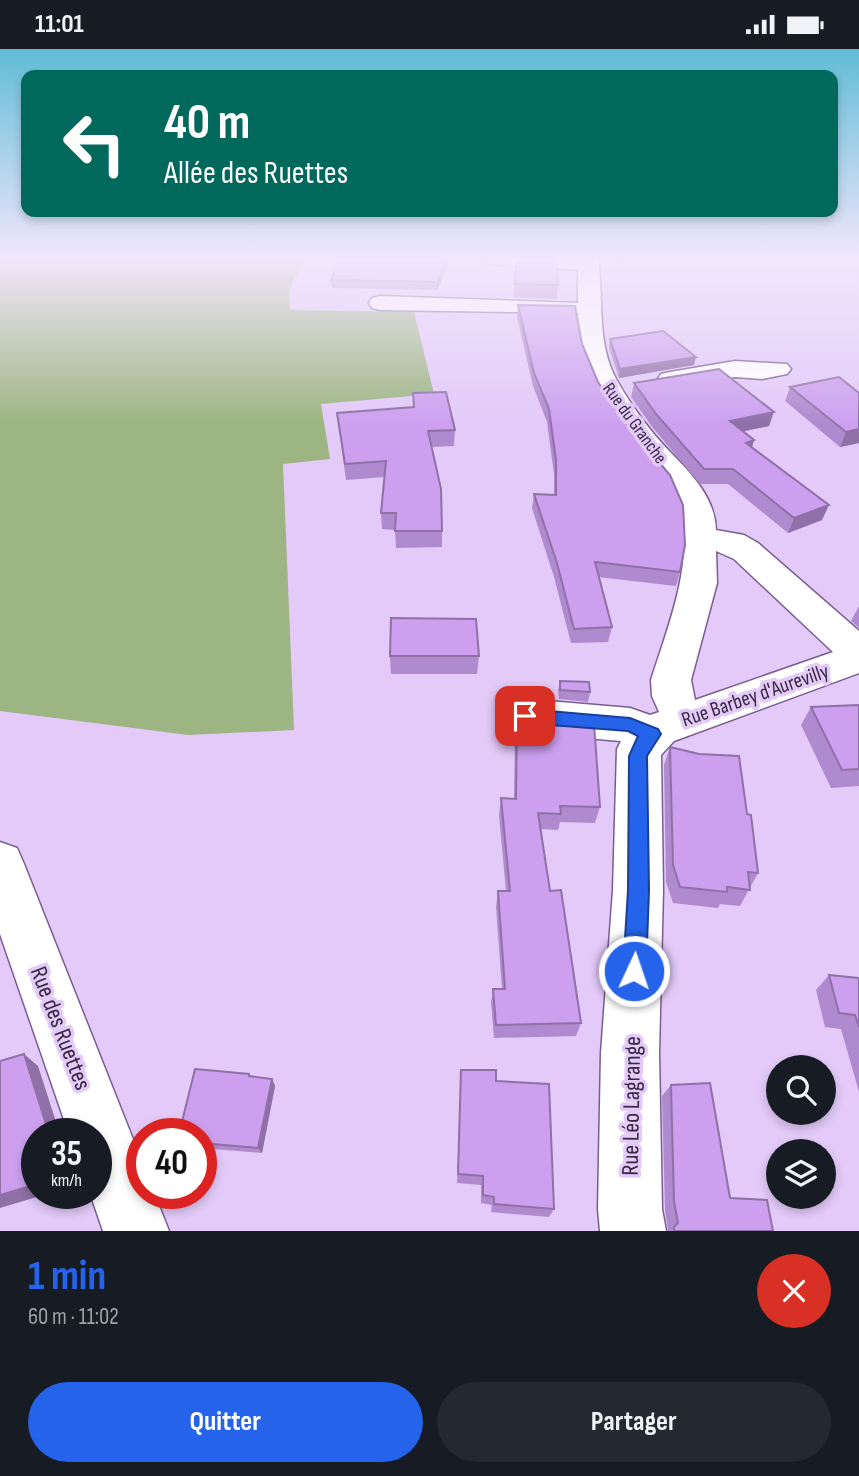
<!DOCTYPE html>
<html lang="fr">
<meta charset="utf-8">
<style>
body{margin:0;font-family:"Sofia Sans Condensed",sans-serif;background:#242831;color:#f1f3f6;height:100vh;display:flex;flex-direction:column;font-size:26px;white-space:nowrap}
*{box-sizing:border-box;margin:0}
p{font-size:23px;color:#9ea1a6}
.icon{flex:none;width:38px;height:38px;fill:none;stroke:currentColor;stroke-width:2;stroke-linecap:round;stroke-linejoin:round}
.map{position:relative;height:1182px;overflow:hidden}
.details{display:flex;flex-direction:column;background:#171b24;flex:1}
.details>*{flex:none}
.top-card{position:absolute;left:21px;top:21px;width:817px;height:147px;border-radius:14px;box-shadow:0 4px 10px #0003;background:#00695c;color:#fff;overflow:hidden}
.fabs{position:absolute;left:766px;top:1006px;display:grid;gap:14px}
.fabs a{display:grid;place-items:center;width:70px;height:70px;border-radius:50%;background:#171b24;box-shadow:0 4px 10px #0003;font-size:35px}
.speed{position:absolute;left:21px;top:1069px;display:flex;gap:14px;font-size:35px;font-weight:700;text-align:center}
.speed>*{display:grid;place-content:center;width:91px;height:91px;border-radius:50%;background:#171b24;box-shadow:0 4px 10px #0003;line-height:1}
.speed small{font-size:18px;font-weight:400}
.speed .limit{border:10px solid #d22;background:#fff;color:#111}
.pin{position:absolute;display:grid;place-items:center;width:60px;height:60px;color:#fff;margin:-30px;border-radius:14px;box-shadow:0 4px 10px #0006}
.me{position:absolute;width:77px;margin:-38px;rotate:3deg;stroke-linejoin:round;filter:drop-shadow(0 0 5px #0008)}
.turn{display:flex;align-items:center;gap:24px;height:147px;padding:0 28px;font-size:32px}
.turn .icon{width:91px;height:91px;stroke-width:2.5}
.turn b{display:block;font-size:49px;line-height:60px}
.round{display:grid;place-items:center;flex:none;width:74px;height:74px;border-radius:37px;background:#242831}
.head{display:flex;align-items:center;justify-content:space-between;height:119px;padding:0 28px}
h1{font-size:42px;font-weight:700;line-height:52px;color:#2563eb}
.cta{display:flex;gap:14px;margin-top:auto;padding:14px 28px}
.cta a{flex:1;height:80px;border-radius:42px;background:#2563eb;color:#fff;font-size:28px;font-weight:700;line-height:80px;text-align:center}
.cta a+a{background:#242831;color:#f1f3f6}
.status{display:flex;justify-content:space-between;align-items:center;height:49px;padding:0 35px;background:#171b24;direction:ltr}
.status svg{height:19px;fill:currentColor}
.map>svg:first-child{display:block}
</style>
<div class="status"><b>11:01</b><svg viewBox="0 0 49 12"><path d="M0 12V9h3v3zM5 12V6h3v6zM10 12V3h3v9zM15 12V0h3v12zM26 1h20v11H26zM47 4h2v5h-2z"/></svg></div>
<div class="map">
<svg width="859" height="1182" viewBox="0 0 859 1182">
<rect width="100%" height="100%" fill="#e3caf9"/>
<path fill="#9cb582" d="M 0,209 L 309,209 C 296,227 284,239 291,261 L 414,263 L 434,345 L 321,355 L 330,410 L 283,415 L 294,681 L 188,686 L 0,662 Z"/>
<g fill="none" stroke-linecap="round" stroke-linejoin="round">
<defs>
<path id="minor" d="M 481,209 L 598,209 C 604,250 596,292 616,330 C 626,348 640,368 653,384 C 677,413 715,440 716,481 L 744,486 L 758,494 L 859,582 L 859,624 L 674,692 L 661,706 L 663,841 L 659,1004 L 662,1160 L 666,1182 L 600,1182 L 598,1160 L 601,1004 L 613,841 L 617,700 L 621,692 L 525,684 L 510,679 L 504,667 L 510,655 L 525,650 L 630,659 L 650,666 L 659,663 L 652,647 L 651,631 C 666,583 692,520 682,469 C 677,445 660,430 645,412 C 610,370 575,320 578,264 L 380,261 L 372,259 L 369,254 L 372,249 L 380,247 L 578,254 L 578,221 L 491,215 L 484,213 ZM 716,502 L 734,510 L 833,603 L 695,651 L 691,631 L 717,534 Z
M 735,312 L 787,315 L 791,320 L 787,325 L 762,330 L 735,328 L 670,339 L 661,337 L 657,331 L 661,325 L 670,323 Z
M 0,793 L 17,799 L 24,815 L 142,1113 L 142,1144 L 154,1144 L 169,1182 L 103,1182 L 90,1144 L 96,1144 L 96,1085 L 69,1085 L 0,885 Z"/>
</defs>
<use href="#minor" stroke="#7a5d91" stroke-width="3"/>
<use href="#minor" fill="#fff" fill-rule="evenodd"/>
</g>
<path fill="#af8ace" d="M 339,209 L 451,209 L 437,241 L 332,239 L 331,231 Z
M 517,209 L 558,236 L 557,250 L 514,248 Z
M 610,209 L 634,209 L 617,214 Z
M 518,256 L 582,295 L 680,523 L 676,537 L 598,528 L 612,578 L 608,593 L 571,594 L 554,528 L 532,459 L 534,445 L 554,446 L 554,425 L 547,373 L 533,337 L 517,268 Z
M 610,290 L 694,316 L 619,329 L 609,299 Z
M 634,334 L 769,377 L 743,382 L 754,391 L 752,399 L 822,471 L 788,484 L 728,435 L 700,435 L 653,379 L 631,348 Z
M 790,338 L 859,344 L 859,394 L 840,398 L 785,352 Z
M 413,344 L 455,381 L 454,397 L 432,398 L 442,482 L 442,498 L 396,499 L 395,481 L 382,480 L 381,464 L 385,428 L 346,431 L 337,364 L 413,358 Z
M 859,557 L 859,579 L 851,572 Z
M 390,607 L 479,607 L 477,625 L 391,625 Z
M 560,632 L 590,643 L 588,653 L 559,650 L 558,641 Z
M 859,656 L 859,737 L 831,739 L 801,676 L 811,658 Z
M 517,666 L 600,758 L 595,774 L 560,773 L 558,781 L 541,780 L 550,842 L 581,974 L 576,987 L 494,989 L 491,953 L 493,940 L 502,940 L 496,858 L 498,842 L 506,842 L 499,766 L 501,749 L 514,750 L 515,683 Z
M 670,698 L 747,765 L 758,824 L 740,857 L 720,855 L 718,859 L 673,854 L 666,833 L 664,716 Z
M 829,926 L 859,929 L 859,1043 L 841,980 L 825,978 L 816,941 Z
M 461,1021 L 496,1032 L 554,1160 L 549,1168 L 491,1163 L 492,1156 L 481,1154 L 481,1136 L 457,1134 Z
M 249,1025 L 251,1027 L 272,1030 L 275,1037 L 262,1104 L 201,1099 L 201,1085 Z
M 671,1036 L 730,1149 L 773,1182 L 668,1182 L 665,1160 L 662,1047 Z"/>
<path fill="#8f70a7" d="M 448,209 L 451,209 L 437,241 L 437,233 Z
M 618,209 L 634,209 L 617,214 Z
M 696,308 L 694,316 L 619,329 L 620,320 Z
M 774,363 L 769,377 L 726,386 L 730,372 Z
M 859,380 L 859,394 L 840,398 L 846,383 Z
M 754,391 L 749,406 L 746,394 Z
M 829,456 L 822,471 L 788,484 L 794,469 Z
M 24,1005 L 38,1017 L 60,1085 L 49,1085 Z
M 272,1030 L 275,1037 L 262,1104 L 258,1099 Z
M 37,1135 L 37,1144 L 50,1144 L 0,1159 L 0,1146 Z"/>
<path fill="#cca0ef" stroke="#8f70a7" stroke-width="2" d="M 339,209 L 448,209 L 437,233 L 331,231 Z
M 517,209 L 556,209 L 558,236 L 515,235 Z
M 518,256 L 575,257 L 582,295 L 598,333 L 621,368 L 670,426 L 683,456 L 685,496 L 680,523 L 595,513 L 612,578 L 574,580 L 557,514 L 534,445 L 556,446 L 556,411 L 549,360 L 534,324 Z
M 663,282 L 696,308 L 620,320 L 610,290 Z
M 719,320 L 774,363 L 730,372 L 754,391 L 746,394 L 829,456 L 794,469 L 733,420 L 704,420 L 656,365 L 634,334 Z
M 839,328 L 859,344 L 859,380 L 846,383 L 790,338 Z
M 446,343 L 455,381 L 428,382 L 441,440 L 442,482 L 395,482 L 396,464 L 381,464 L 386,412 L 345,415 L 337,364 L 414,358 L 413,344 Z
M 391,569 L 476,570 L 479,607 L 390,607 Z
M 560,632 L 589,633 L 590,643 L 560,641 Z
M 859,656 L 859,720 L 842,721 L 811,658 Z
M 517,666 L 594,675 L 600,758 L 560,757 L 561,765 L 538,764 L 550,842 L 561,841 L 581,974 L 496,976 L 493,940 L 505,940 L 498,842 L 510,842 L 501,749 L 516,750 Z
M 670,698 L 699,705 L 739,707 L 747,765 L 751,766 L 758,824 L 748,823 L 750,841 L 727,838 L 727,843 L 680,838 L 673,816 Z
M 829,926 L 859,929 L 859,978 L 855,966 L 839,964 Z
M 24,1005 L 49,1085 L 37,1085 L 37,1135 L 0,1146 L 0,1012 Z
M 195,1020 L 249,1025 L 249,1027 L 272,1030 L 258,1099 L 201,1094 L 201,1085 L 179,1085 Z
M 461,1021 L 496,1021 L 496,1032 L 549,1035 L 554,1160 L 494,1155 L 494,1148 L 483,1146 L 483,1127 L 458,1125 Z
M 710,1034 L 730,1149 L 767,1151 L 773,1182 L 674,1182 L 674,1178 L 678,1174 L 674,1152 L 671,1036 Z"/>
<linearGradient id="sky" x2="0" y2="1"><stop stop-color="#61bcd7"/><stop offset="0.56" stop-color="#f2e7fc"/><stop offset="1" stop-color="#f2e7fc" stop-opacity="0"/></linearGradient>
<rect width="859" height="375" fill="url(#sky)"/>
<path fill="#2563eb" stroke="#184099" stroke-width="2" d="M 525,660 L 630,669 L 658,680 L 661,685 L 647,707 L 649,841 L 646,922 L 642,930 L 634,934 L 626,930 L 623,922 L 628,841 L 629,707 L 638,687 L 628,682 L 525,674 L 519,672 L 516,667 L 519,662 Z"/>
<g text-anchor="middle" stroke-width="7" stroke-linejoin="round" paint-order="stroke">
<g font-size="18" fill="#362940" stroke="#e3caf9">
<text transform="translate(635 374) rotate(54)" y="6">Rue du Granche</text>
</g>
<g font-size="21" fill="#362940" stroke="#e3caf9">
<text transform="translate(755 646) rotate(-19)" y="7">Rue Barbey d'Aurevilly</text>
</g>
<g font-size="24" fill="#362940" stroke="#e3caf9">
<text transform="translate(61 979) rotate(69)" y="8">Rue des Ruettes</text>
<text transform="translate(631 1057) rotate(-89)" y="8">Rue Léo Lagrange</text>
</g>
</g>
</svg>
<div class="fabs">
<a><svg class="icon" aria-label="search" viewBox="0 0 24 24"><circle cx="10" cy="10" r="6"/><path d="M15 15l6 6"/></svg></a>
<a><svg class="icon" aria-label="layers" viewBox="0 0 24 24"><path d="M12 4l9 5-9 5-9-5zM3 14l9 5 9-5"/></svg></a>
</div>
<div class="speed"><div>35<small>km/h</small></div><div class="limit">40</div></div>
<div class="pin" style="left:525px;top:667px;background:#d93025"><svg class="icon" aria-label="arrive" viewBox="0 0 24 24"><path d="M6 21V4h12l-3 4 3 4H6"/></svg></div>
<svg class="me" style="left:634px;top:922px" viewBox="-20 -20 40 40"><circle r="17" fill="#2563eb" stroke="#fff" stroke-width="3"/><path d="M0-11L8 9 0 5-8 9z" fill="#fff"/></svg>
<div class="top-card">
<div class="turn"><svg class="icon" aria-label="left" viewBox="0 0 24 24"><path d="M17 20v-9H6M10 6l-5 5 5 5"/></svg><div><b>40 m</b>Allée des Ruettes</div></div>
</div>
</div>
<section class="details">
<div class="head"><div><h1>1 min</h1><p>60 m · 11:02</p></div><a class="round" style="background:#d93025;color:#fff"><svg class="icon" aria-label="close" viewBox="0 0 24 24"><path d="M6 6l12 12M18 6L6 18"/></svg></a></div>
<div class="cta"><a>Quitter</a><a>Partager</a></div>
</section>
